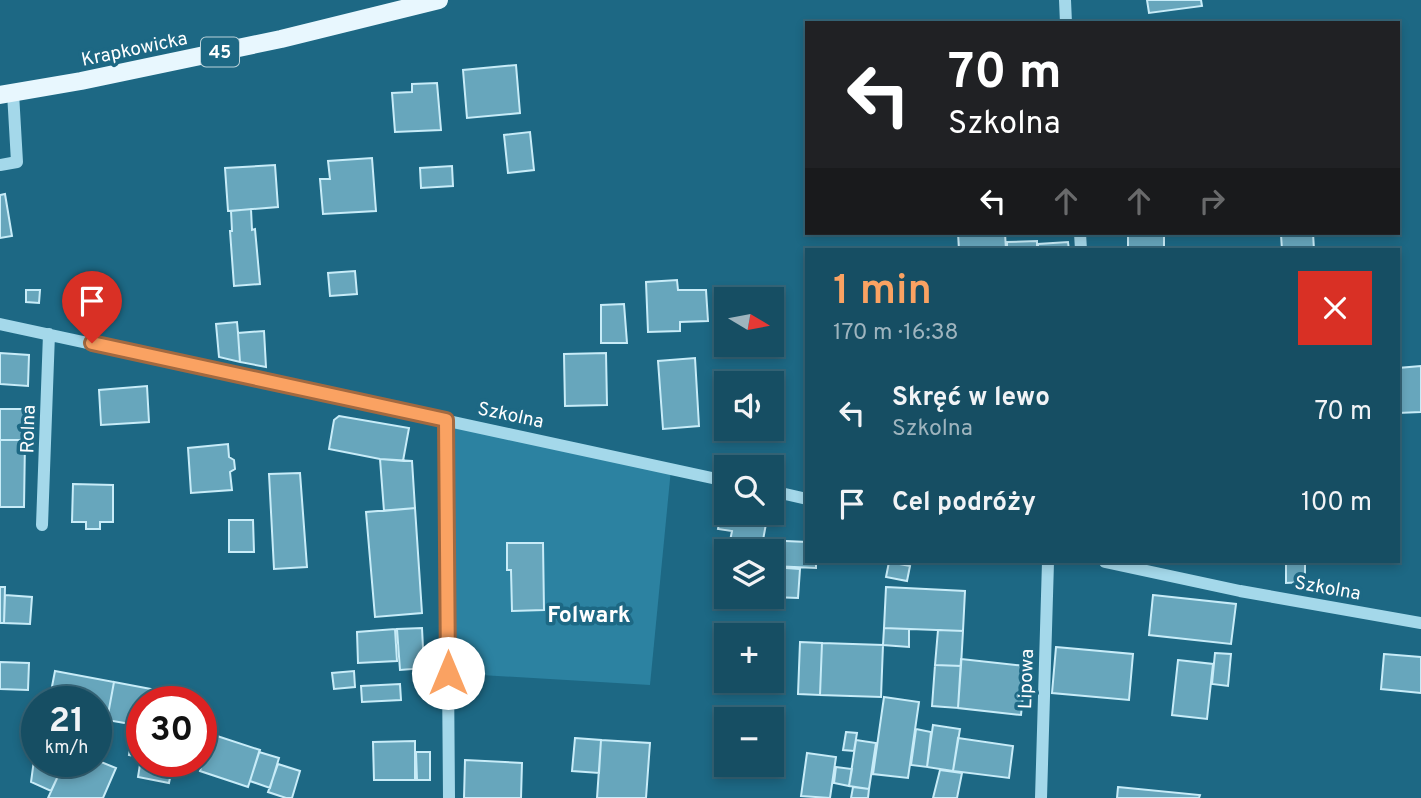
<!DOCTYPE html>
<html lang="pl">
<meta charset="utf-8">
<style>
body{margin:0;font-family:Overpass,sans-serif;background:#1f5569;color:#f1f3f6;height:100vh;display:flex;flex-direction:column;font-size:26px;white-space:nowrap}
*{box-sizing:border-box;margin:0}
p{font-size:23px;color:#9eb4be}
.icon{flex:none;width:38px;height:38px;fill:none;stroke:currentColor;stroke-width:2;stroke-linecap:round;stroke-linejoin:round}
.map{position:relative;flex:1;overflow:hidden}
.side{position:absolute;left:805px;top:248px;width:595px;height:315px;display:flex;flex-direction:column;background:#164e63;border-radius:0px;box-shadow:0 4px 10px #0003,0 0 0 2px #356578}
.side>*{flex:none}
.hud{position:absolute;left:805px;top:21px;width:595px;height:214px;border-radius:0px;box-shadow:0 4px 10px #0003,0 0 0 2px #356578;background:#202124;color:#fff;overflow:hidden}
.needle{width:46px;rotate:100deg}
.buttons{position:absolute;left:714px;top:287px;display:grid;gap:14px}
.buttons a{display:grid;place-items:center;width:70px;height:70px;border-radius:0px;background:#164e63;box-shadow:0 4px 10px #0003,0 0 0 2px #356578;font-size:35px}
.speed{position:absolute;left:21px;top:686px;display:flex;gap:14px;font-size:35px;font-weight:700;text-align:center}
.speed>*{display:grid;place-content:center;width:91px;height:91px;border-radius:50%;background:#164e63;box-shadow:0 4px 10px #0003,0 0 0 2px #356578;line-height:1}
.speed small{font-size:18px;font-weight:400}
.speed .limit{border:10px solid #d22;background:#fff;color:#111}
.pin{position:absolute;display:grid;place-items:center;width:60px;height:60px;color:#fff;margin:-72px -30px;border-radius:50% 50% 50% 0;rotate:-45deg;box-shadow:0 0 7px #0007}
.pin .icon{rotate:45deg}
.me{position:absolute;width:77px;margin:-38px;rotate:0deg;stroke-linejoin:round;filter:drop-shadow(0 0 5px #0008)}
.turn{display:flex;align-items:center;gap:24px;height:147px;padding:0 28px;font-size:32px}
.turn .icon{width:91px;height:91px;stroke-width:2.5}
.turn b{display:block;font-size:49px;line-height:60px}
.lanes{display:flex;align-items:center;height:66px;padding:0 28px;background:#0003;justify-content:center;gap:35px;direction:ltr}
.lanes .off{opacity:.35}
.round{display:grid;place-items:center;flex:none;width:74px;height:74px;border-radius:0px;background:#1f5569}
.overview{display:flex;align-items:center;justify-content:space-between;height:119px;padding:0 28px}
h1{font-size:42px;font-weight:600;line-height:52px;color:#faa262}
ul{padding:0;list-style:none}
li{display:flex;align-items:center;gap:21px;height:91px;padding:0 28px}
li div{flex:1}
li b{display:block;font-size:26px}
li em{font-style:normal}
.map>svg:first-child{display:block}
</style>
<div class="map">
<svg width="1421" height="798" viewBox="0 0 1421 798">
<rect width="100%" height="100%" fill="#1d6884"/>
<path fill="#2c82a1" d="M 446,420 L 671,469 L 650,685 L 448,673 Z"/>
<path fill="#67a6bc" stroke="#c8ecf8" stroke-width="2" d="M 1147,0 L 1201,0 L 1202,6 L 1149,13 Z
M 516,65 L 520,113 L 467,118 L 463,70 Z
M 437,83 L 441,130 L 395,132 L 392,93 L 412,92 L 412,84 Z
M 530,132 L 534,170 L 508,173 L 504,135 Z
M 372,158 L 376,211 L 323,214 L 320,179 L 330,179 L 328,161 Z
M 275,165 L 278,207 L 228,211 L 225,168 Z
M 452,166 L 453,186 L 421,188 L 420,168 Z
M 5,194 L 12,236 L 0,238 L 0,195 Z
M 251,209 L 252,230 L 255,229 L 260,284 L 234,286 L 230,231 L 232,231 L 231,211 Z
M 958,233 L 1005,233 L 1006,250 L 959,250 Z
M 1128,233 L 1164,233 L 1164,247 L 1128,248 Z
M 1313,233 L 1314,250 L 1282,250 L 1281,235 Z
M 1037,241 L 1037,250 L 1007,250 L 1007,242 Z
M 1068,242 L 1069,250 L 1038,250 L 1038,244 Z
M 355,271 L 357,294 L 330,296 L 328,273 Z
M 677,280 L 678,290 L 706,290 L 708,321 L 680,322 L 680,331 L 648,332 L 646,282 Z
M 26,290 L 40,290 L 39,303 L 26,302 Z
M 624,304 L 627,343 L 601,343 L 601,305 Z
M 237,322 L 238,333 L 240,362 L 219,357 L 216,324 Z
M 264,331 L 266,367 L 240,362 L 238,333 Z
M 0,353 L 29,355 L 28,386 L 0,384 Z
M 606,353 L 607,405 L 565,406 L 564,354 Z
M 695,358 L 699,426 L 663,429 L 658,361 Z
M 1421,366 L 1421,412 L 1398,413 L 1398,368 Z
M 147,386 L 149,422 L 101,425 L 99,390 Z
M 0,409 L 26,409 L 25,440 L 0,440 Z
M 339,416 L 409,428 L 403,461 L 380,459 L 329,449 L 334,420 Z
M 0,440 L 25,440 L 24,507 L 0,507 Z
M 228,444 L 229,457 L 234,460 L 235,469 L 230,472 L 232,490 L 191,493 L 188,448 Z
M 380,459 L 412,461 L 415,508 L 384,511 Z
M 300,473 L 307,567 L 274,569 L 269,474 Z
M 73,484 L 113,485 L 113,522 L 100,522 L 100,529 L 86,529 L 86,522 L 72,522 Z
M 724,499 L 726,499 L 726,513 L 768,513 L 761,551 L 728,551 L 732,531 L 718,529 Z
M 415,508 L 422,613 L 375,617 L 366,512 Z
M 229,520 L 253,520 L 254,552 L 229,552 Z
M 763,540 L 807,542 L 807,562 L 816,562 L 816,568 L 772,566 L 772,551 L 761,551 Z
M 507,543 L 543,543 L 544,610 L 512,611 L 511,570 L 507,570 Z
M 889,562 L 910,566 L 907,581 L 886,577 Z
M 1286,562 L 1305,562 L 1305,582 L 1286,583 Z
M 772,567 L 800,569 L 798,598 L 772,597 Z
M 0,587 L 5,587 L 4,623 L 0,623 Z
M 886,587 L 965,591 L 963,631 L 884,628 Z
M 5,595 L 32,597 L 30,624 L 4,623 Z
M 1153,595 L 1236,604 L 1231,644 L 1149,635 Z
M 422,628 L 424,668 L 400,670 L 397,629 Z
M 884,628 L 909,629 L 909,647 L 883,645 Z
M 395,629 L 397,661 L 358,663 L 357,632 Z
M 938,630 L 963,631 L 961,666 L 935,665 Z
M 800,642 L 822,643 L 820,695 L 798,694 Z
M 822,643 L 883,645 L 881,697 L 820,695 Z
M 1056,647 L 1133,654 L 1129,700 L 1052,693 Z
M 1215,653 L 1231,654 L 1228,686 L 1212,684 Z
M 1384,654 L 1421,657 L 1421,693 L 1381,689 Z
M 961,659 L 1026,666 L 1021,715 L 958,708 Z
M 1178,660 L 1213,664 L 1207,719 L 1172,715 Z
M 0,662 L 29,663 L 28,690 L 0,689 Z
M 935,665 L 961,666 L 958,708 L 932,706 Z
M 55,671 L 114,682 L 107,720 L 96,718 L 96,702 L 49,702 Z
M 354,671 L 355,687 L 334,689 L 332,673 Z
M 114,682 L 167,692 L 165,702 L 142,702 L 142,726 L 107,720 Z
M 400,684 L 401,700 L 362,702 L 361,686 Z
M 884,697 L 919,702 L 908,778 L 873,774 Z
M 134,725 L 142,726 L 142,758 L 129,755 Z
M 933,725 L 960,729 L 953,771 L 927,767 Z
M 916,729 L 931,732 L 927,767 L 911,765 Z
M 846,732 L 857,733 L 854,751 L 843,750 Z
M 211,734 L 260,750 L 248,787 L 200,771 Z
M 575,738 L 601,740 L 599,773 L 572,771 Z
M 958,738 L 1013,746 L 1009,778 L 953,771 Z
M 601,740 L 650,743 L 646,798 L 597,798 Z
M 856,740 L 876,743 L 869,789 L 849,786 Z
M 415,741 L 415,780 L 374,780 L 373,742 Z
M 259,752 L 279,758 L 270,788 L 250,781 Z
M 416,752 L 430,752 L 430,780 L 417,780 Z
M 37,753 L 37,761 L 65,761 L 51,791 L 31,782 L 34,760 Z
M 807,753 L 836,757 L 830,798 L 801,796 Z
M 141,758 L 142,761 L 160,761 L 173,763 L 169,783 L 138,777 Z
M 96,760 L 116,768 L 103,798 L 48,798 L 65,761 L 96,761 Z
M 465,760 L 522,763 L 521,798 L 464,798 Z
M 278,764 L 300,771 L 292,798 L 286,798 L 268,792 Z
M 836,767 L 852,769 L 849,786 L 834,783 Z
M 940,770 L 962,773 L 957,798 L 933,798 Z
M 853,787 L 869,789 L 868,798 L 851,798 Z
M 1118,787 L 1200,795 L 1199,798 L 1117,798 Z"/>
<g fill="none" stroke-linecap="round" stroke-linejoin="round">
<path stroke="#a4d8ea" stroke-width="12" d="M 1065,0 L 1066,23
M 0,165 L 17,162 L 13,93
M 1080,233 L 1081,250
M 0,324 L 726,481
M 446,420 L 449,798
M 772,491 L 807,499
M 42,525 L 49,334
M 1105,562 L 1240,591 L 1421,623
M 1041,798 L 1048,562"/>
<path stroke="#e8f7fe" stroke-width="18" d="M 0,95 L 81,81 L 281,39 L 439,0"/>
</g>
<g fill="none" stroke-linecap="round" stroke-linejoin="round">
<defs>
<path id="route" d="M 92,343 L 446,420 L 448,673"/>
</defs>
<use href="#route" stroke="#a26940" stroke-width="18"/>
<use href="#route" stroke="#faa262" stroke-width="12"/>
</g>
<g text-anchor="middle" stroke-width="7" stroke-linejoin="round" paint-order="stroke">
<rect fill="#1d6884" stroke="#bbd2da" stroke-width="2" x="201" y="37.5" width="38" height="29" rx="5"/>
<g font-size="18" font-weight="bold" fill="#fff">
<text x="220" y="58">45</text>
</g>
<g font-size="19" fill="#fff" stroke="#1d6884">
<text transform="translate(134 48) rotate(-12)" y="7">Krapkowicka</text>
<text transform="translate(511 414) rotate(12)" y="7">Szkolna</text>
<text transform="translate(27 429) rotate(-88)" y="7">Rolna</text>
<text transform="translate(1328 587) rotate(10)" y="7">Szkolna</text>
<text transform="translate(1025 679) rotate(-88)" y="7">Lipowa</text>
</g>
<g font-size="23" font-weight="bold" fill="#fff" stroke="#1d6884">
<text x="589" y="622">Folwark</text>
</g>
</g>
</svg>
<div class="buttons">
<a><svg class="needle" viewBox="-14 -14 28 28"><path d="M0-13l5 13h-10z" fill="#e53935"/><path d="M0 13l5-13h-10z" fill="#9eb4be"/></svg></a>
<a><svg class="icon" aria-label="sound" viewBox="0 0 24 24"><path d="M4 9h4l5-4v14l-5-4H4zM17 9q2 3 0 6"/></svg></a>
<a><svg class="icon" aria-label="search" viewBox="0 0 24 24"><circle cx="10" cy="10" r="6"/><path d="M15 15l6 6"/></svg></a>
<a><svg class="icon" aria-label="layers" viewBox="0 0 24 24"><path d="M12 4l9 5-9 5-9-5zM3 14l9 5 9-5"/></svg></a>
<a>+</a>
<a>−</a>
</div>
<div class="speed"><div>21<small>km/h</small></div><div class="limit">30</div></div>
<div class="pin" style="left:92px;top:343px;background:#d93025"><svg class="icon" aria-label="arrive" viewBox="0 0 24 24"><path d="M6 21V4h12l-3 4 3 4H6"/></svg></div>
<svg class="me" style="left:448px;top:673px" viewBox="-20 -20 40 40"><circle r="19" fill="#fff"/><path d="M0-13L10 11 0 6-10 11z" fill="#faa262"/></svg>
<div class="hud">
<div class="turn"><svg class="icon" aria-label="left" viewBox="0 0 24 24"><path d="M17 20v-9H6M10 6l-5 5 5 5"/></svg><div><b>70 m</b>Szkolna</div></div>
<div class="lanes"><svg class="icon" aria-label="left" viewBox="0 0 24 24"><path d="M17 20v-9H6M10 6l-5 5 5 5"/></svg><svg class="icon off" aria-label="ahead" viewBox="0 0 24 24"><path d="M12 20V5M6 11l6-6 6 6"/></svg><svg class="icon off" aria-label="ahead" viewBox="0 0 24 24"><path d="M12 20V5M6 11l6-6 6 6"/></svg><svg class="icon off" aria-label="right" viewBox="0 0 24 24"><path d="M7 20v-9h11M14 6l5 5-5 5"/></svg></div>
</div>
<section class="side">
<div class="overview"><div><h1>1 min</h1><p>170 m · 16:38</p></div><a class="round" style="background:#d93025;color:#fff"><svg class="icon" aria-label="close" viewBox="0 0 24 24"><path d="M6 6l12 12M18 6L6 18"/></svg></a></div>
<ul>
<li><svg class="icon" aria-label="left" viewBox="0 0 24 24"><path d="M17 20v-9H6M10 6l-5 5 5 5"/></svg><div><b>Skręć w lewo</b><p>Szkolna</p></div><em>70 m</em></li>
<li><svg class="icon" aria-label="arrive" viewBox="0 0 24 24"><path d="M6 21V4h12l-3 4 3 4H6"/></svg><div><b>Cel podróży</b></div><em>100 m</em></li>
</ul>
</section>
</div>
